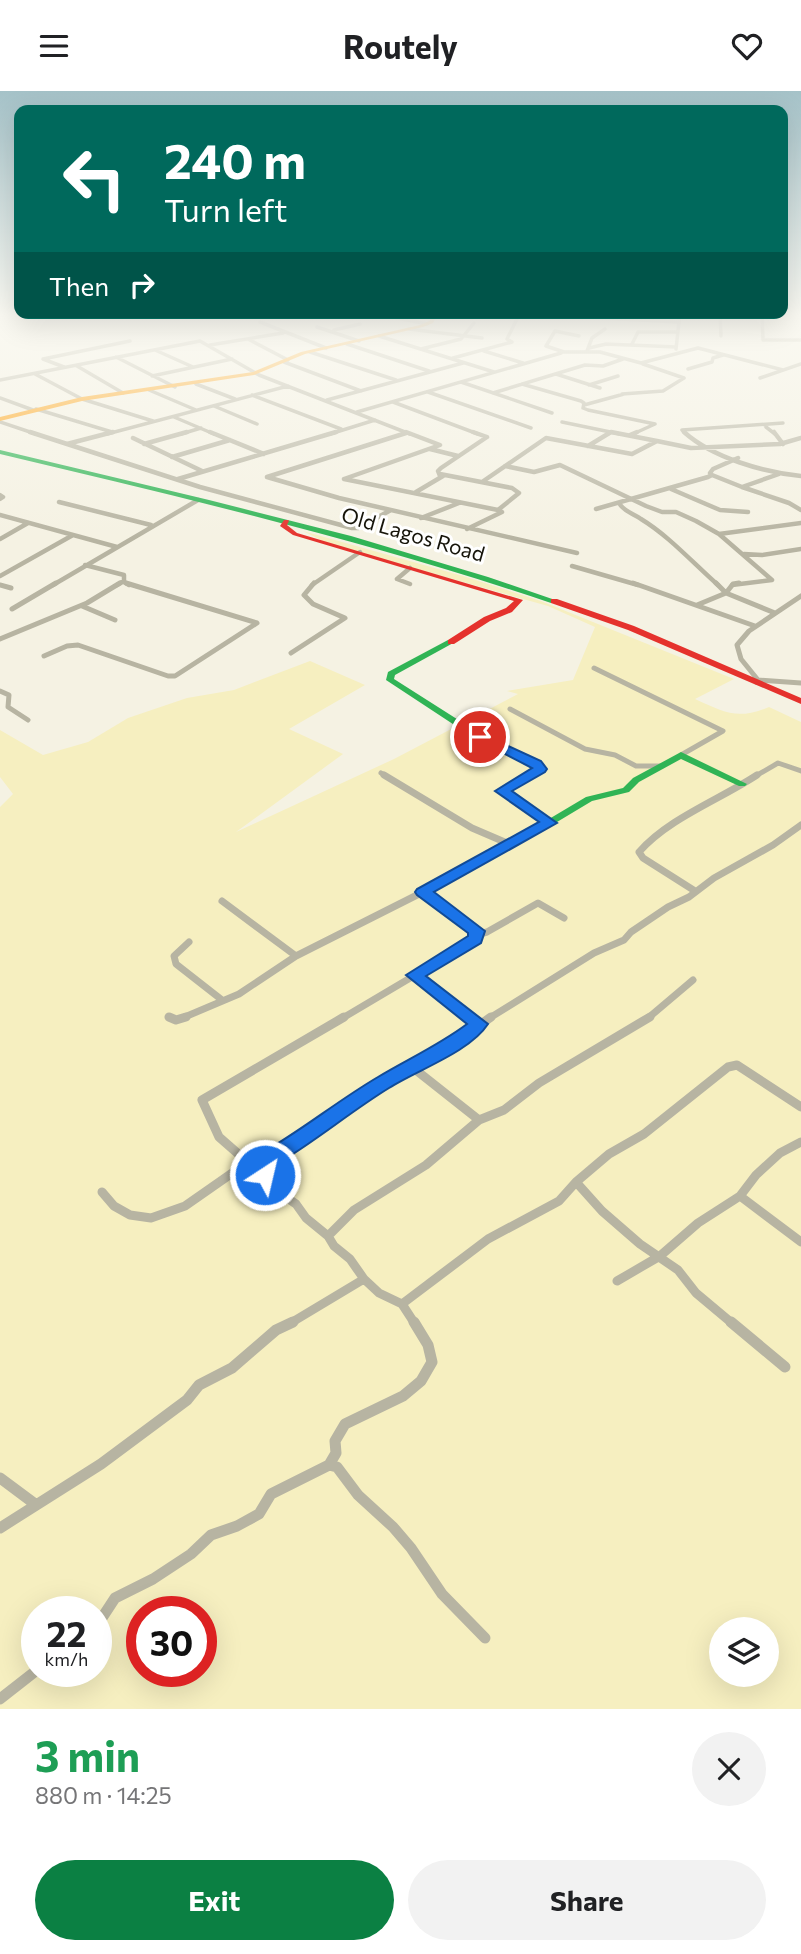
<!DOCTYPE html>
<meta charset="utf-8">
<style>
body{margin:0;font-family:Commissioner,sans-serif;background:#f2f2f2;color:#202124;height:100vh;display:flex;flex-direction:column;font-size:26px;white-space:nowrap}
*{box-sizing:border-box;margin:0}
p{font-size:23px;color:#757577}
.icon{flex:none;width:38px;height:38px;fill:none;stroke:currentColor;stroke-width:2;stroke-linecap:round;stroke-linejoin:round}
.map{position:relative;height:1618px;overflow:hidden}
.panel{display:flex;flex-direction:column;background:#fff;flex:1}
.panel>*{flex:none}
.banner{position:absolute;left:14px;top:14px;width:774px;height:214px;border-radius:14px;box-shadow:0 7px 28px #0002;background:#00695c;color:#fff;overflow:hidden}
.tools{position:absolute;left:709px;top:1526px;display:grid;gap:14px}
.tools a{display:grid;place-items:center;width:70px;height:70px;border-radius:50%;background:#fff;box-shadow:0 7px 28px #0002;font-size:35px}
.speed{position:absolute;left:21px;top:1505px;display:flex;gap:14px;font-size:35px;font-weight:700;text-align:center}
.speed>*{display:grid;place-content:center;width:91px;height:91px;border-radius:50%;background:#fff;box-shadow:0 7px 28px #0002;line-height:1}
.speed small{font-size:18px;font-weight:400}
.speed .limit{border:10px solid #d22;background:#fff;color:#111}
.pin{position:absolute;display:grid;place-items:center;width:60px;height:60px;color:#fff;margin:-30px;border:4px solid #fff;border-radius:50%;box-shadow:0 2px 7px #0007}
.me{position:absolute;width:77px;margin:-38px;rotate:35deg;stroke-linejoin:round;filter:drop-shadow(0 0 5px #0008)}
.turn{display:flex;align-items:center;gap:24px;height:147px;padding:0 35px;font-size:32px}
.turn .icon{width:91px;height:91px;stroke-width:2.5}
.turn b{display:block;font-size:49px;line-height:60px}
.then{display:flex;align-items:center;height:66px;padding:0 35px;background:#0003;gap:14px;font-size:26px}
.round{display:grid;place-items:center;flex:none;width:74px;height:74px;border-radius:37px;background:#f2f2f2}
.overview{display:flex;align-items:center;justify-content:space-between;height:119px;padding:0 35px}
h1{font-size:42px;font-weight:700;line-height:52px;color:#1e9e55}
.button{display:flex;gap:14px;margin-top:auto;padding:14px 35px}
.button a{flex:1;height:80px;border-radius:42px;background:#0b8043;color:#fff;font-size:28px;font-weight:700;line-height:80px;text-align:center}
.button a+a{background:#f2f2f2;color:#202124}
header{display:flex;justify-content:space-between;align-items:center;height:91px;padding:0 35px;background:#fff;font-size:32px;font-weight:700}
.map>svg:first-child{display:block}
</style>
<header><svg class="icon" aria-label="menu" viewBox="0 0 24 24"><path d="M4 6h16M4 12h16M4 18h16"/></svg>Routely<svg class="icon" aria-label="heart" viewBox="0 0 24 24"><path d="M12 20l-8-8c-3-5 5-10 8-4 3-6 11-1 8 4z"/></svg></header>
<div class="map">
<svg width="801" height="1618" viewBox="0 0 801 1618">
<rect width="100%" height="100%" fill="#f5f2e3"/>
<path fill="#f6efc0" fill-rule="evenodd" d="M 303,440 L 463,485 L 541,510 L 734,588 L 695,608 C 726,622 737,629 769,616 L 801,631 L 801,1618 L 0,1618 L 0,716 L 13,703 L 0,686 L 0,639 L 43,664 L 88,651 L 128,627 L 187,607 L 234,599 L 310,570 L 365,594 L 289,638 L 343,663 L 236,741 L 394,668 L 518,603 L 507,600 L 573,589 L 595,536 L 548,515 L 329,453 ZM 37,1521 L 96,1521 L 96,1580 L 37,1580 ZM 142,1521 L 201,1521 L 201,1580 L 142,1580 ZM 721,1538 L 766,1538 L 766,1584 L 721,1584 Z"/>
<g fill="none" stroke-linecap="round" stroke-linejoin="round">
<path stroke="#b7b4a2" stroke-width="3.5" d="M 361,222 L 392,226
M 395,222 L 392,226 L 427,233
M 560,222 L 565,225 L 677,231
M 720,222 L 721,245
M 762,222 L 763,249 L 801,249
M 796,222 L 801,222
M 0,224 L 14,222
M 260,231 L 326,257
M 317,236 L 359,250
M 409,238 L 482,247
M 334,239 L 360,233
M 379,245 L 494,281
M 579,245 L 555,240 L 546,255 L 564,261 L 600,261 L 641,272 L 698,257 L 783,279
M 248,248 L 288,269
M 347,253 L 429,280
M 632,253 L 638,241 L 678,241
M 210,254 L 283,242
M 589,257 L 606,253 L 676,256
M 421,258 L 461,248 L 474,232
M 676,258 L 680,222
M 155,259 L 193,276
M 484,260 L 523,272
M 587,260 L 592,247 L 605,238
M 310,261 L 396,289
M 116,266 L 175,296
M 453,267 L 512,251 L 507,248 L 520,222
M 284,271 L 361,300
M 77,275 L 123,302
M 64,276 L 43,268 L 130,250
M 688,278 L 712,271 L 713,267 L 723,264
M 35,283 L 82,308 L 153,330
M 556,283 L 600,297
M 152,285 L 232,268
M 760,287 L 801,273
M 0,289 L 200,250 L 259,284 L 410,343
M 461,291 L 552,322
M 196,293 L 235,308
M 522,293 L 581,310 L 584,312 L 583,317 L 588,319 L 655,333
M 589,294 L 618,285
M 149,299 L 196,319
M 428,301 L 531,337
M 493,302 L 585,274 L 603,275 L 623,268
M 622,303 L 663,300 L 684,287 L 643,273
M 252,304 L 341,338
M 0,307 L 33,319
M 327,309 L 463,272
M 393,311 L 478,343
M 584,314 L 624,303
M 214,315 L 257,333
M 36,318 L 112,341
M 357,321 L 561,262
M 174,326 L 214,343
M 0,331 L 36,343
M 562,331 L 620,343
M 766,336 L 775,343
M 682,339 L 686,343
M 682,339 L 783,332
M 107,343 L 288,295
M 181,343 L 201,337
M 330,343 L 375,329
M 608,343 L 611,341
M 633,343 L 655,333"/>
<path stroke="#b7b4a2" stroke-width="4.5" d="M 30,341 L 200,396 L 352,437 L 358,437 L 391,419
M 210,341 L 264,363
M 611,341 L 657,350
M 684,341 C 713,367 763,381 801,385
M 774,341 L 783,353
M 630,344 L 637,341
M 133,347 L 202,380
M 67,353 L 113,341
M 144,353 L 187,341
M 588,355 L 611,341
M 430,358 L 458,365
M 172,366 L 230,349
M 505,375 L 534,381 L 560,374 L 646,415 L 662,421 L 676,421 L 696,430 L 719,443 L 772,489 L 732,494
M 779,383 L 742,396 L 789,412 L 801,419
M 712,384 L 742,396
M 440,385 L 438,380 L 441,377 L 487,346 L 473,341
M 267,386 L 339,407 L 577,462
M 267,386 L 406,342
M 178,388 L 336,341
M 344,388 L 440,354 L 406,341
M 344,388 L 498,419 L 519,402 L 512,397 L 440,383
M 482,391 L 546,347 L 632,363 L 657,350 L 691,357 L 780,353 L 801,347
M 671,398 L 720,419 L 748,421
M 416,401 L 443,385
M 0,404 L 3,406 L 0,408
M 59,411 L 151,434
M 619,412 C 624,421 633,422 641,428 C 669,445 693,472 718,494
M 596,418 L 708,386 L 712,384 L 710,382 L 713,378 L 738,367
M 0,424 L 117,456
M 421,427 L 459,412
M 467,438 L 502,421 L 498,419
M 719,443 L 801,432
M 0,448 L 28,432
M 744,463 L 762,464 L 801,458
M 85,474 L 124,484 L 124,491 L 129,494
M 572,475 L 638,494
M 410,477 L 397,488 L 410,493
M 0,485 L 73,444
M 53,494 L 198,409
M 117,494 L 124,490
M 312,494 L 360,461"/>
<path stroke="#b7b4a2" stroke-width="5" d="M 633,492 L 755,535
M 716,492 L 726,502 L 775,522
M 0,494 L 11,497
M 697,514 L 726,502 L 733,493 L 739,492
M 82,515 L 115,529
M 12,518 L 56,492
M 0,548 L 87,512 L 120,492
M 291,562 L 345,527 L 313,513 L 304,504 L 314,492
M 44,565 L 67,555 L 78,554 L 168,585 L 175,585 L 257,532 L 126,492
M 594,577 L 723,640 L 681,664
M 758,589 L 801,592
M 756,591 L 758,589 L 741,568 L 737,554 L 749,540 L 801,505
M 0,600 L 9,604 L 8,616 L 28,629
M 510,618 L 585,658 L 615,664 L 636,675 L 662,675
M 381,682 L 387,686
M 754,686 L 778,672 L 801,680"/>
<path stroke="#b7b4a2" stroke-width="7" d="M 384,684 L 472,737 L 507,752 L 511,753 L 549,732
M 695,800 L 643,767 L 639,761 C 669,727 719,709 757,684
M 222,810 L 296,865 L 423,801
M 476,844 L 487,841 L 538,812 L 564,827
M 189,851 L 174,865 L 176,873 L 222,909
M 414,884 L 472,928
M 169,926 L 173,928
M 180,928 L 239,903 L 296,865
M 341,928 L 476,848 L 477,840 L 423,801 L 511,753
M 488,928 L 594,862 L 624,849 L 631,841 L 668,816 L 689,806 L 714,787 L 773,754 L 801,734
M 647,928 L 693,889"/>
<path stroke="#b7b4a2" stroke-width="9" d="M 169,926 L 176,929 L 186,926
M 469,926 L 479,933
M 479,1029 L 504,1019 L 539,992 L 650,926
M 267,1068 L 265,1085 L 270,1095 L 296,1113 L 306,1127 L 328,1145 L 334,1155 L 350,1168 L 364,1188 L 379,1202 L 402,1213 L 488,1148 L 559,1110 L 576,1091 L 609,1063 L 644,1043 L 728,976 L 737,974 L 801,1016
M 251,1074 L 219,1046 L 202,1009 L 344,926
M 576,1091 L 602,1120 L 640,1153 L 678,1179 L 696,1202 L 733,1233
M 102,1101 L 114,1115 L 130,1124 L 151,1127 L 185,1115 L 238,1078 L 267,1068 L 297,1052 L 332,1024 L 451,954 L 491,926
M 740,1105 L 801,1151
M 328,1145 L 354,1119 L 426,1074 L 479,1029 L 412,976
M 617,1190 L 660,1165 L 698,1132 L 740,1105 L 756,1084 L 780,1062 L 801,1051
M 402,1213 L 415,1233
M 289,1233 L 364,1188"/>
<path stroke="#b7b4a2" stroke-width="11" d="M 731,1231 L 785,1276
M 329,1374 L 337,1376 L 358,1404 L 393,1436 L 411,1457 L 442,1503 L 485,1547
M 0,1387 L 35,1413
M 0,1437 L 101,1373 L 187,1309 L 199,1294 L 232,1277 L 276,1239 L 293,1231
M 96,1536 L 115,1507 L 153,1488 L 191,1463 L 211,1444 L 237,1435 L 259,1423 L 271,1403 L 329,1374 L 336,1362 L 335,1350 L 345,1333 L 403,1305 L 421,1290 L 432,1271 L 428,1254 L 414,1231
M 0,1608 L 37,1579"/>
<path fill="#30b455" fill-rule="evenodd" d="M 0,359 L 209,409 L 351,445 L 488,486 L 558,510 L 551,512 C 371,451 185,407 0,363 Z
M 448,549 L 451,549 L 455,551 L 395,584 L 394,588 L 471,637 L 539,671 L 545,678 L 543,680 L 508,700 L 549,728 L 586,706 L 623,697 L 633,687 L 681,661 L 747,693 L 745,695 L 739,695 L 681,668 L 639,691 L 629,701 L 592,710 L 552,734 L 546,734 L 497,700 L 535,677 L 533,675 L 465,641 L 386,589 L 388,581 Z"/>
<path fill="#ff9f0a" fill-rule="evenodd" d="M 435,222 L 439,222 L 433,232 L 423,236 L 305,263 L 254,284 L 82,310 L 0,330 L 0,326 L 82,306 L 253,281 L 301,261 L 420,234 L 429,230 Z"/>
<path fill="#e5322d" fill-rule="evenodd" d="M 284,429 L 288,429 L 289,430 L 287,434 L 297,442 L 523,509 L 512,521 L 490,530 L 454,553 L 448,553 L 448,549 L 484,526 L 506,517 L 514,510 L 293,444 L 280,435 Z
M 551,508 L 557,508 L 634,535 L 801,607 L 801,613 L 628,539 L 551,512 Z"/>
</g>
<linearGradient id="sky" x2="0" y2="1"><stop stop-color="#a5c2c8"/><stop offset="0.5" stop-color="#faf9f2"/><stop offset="1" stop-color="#faf9f2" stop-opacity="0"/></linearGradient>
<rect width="801" height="448" fill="url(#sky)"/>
<path fill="#1a73e8" stroke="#114b97" stroke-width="2" d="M 480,642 L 541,670 L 547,678 L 545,681 L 512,700 L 557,732 L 434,801 L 485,840 L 481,852 L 426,885 L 488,933 C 470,961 417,979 389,997 C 350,1021 316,1050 277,1073 L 272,1090 L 265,1092 L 258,1090 L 255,1084 L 260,1063 C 301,1040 337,1010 378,986 C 408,968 439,954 467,933 L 406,884 L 468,845 L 468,842 L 417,804 L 415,801 L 417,798 L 539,731 L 495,700 L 532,677 L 476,648 L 476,643 Z"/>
<g text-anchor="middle" stroke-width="6" stroke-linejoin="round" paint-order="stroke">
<g font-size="21" fill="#16140a" stroke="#fff">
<text transform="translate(413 444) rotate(16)" y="7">Old Lagos Road</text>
</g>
</g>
</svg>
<div class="tools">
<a><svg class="icon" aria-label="layers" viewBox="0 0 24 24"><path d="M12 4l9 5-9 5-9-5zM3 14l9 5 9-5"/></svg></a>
</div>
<div class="speed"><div>22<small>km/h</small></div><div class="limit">30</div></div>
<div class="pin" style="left:480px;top:646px;background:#d93025"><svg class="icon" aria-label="arrive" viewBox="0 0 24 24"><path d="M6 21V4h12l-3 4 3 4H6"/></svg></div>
<svg class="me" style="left:265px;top:1084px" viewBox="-20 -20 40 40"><circle r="17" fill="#1a73e8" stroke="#fff" stroke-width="3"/><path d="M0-11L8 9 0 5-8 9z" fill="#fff"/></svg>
<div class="banner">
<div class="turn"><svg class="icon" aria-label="left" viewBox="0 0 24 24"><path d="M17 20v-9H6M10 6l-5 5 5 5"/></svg><div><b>240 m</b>Turn left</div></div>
<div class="then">Then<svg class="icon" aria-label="right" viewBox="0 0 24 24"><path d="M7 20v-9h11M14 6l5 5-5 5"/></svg></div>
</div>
</div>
<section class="panel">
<div class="overview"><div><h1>3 min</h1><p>880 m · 14:25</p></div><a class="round"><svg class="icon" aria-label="close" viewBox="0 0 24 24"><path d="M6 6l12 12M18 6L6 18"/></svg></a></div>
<div class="button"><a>Exit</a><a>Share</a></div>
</section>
